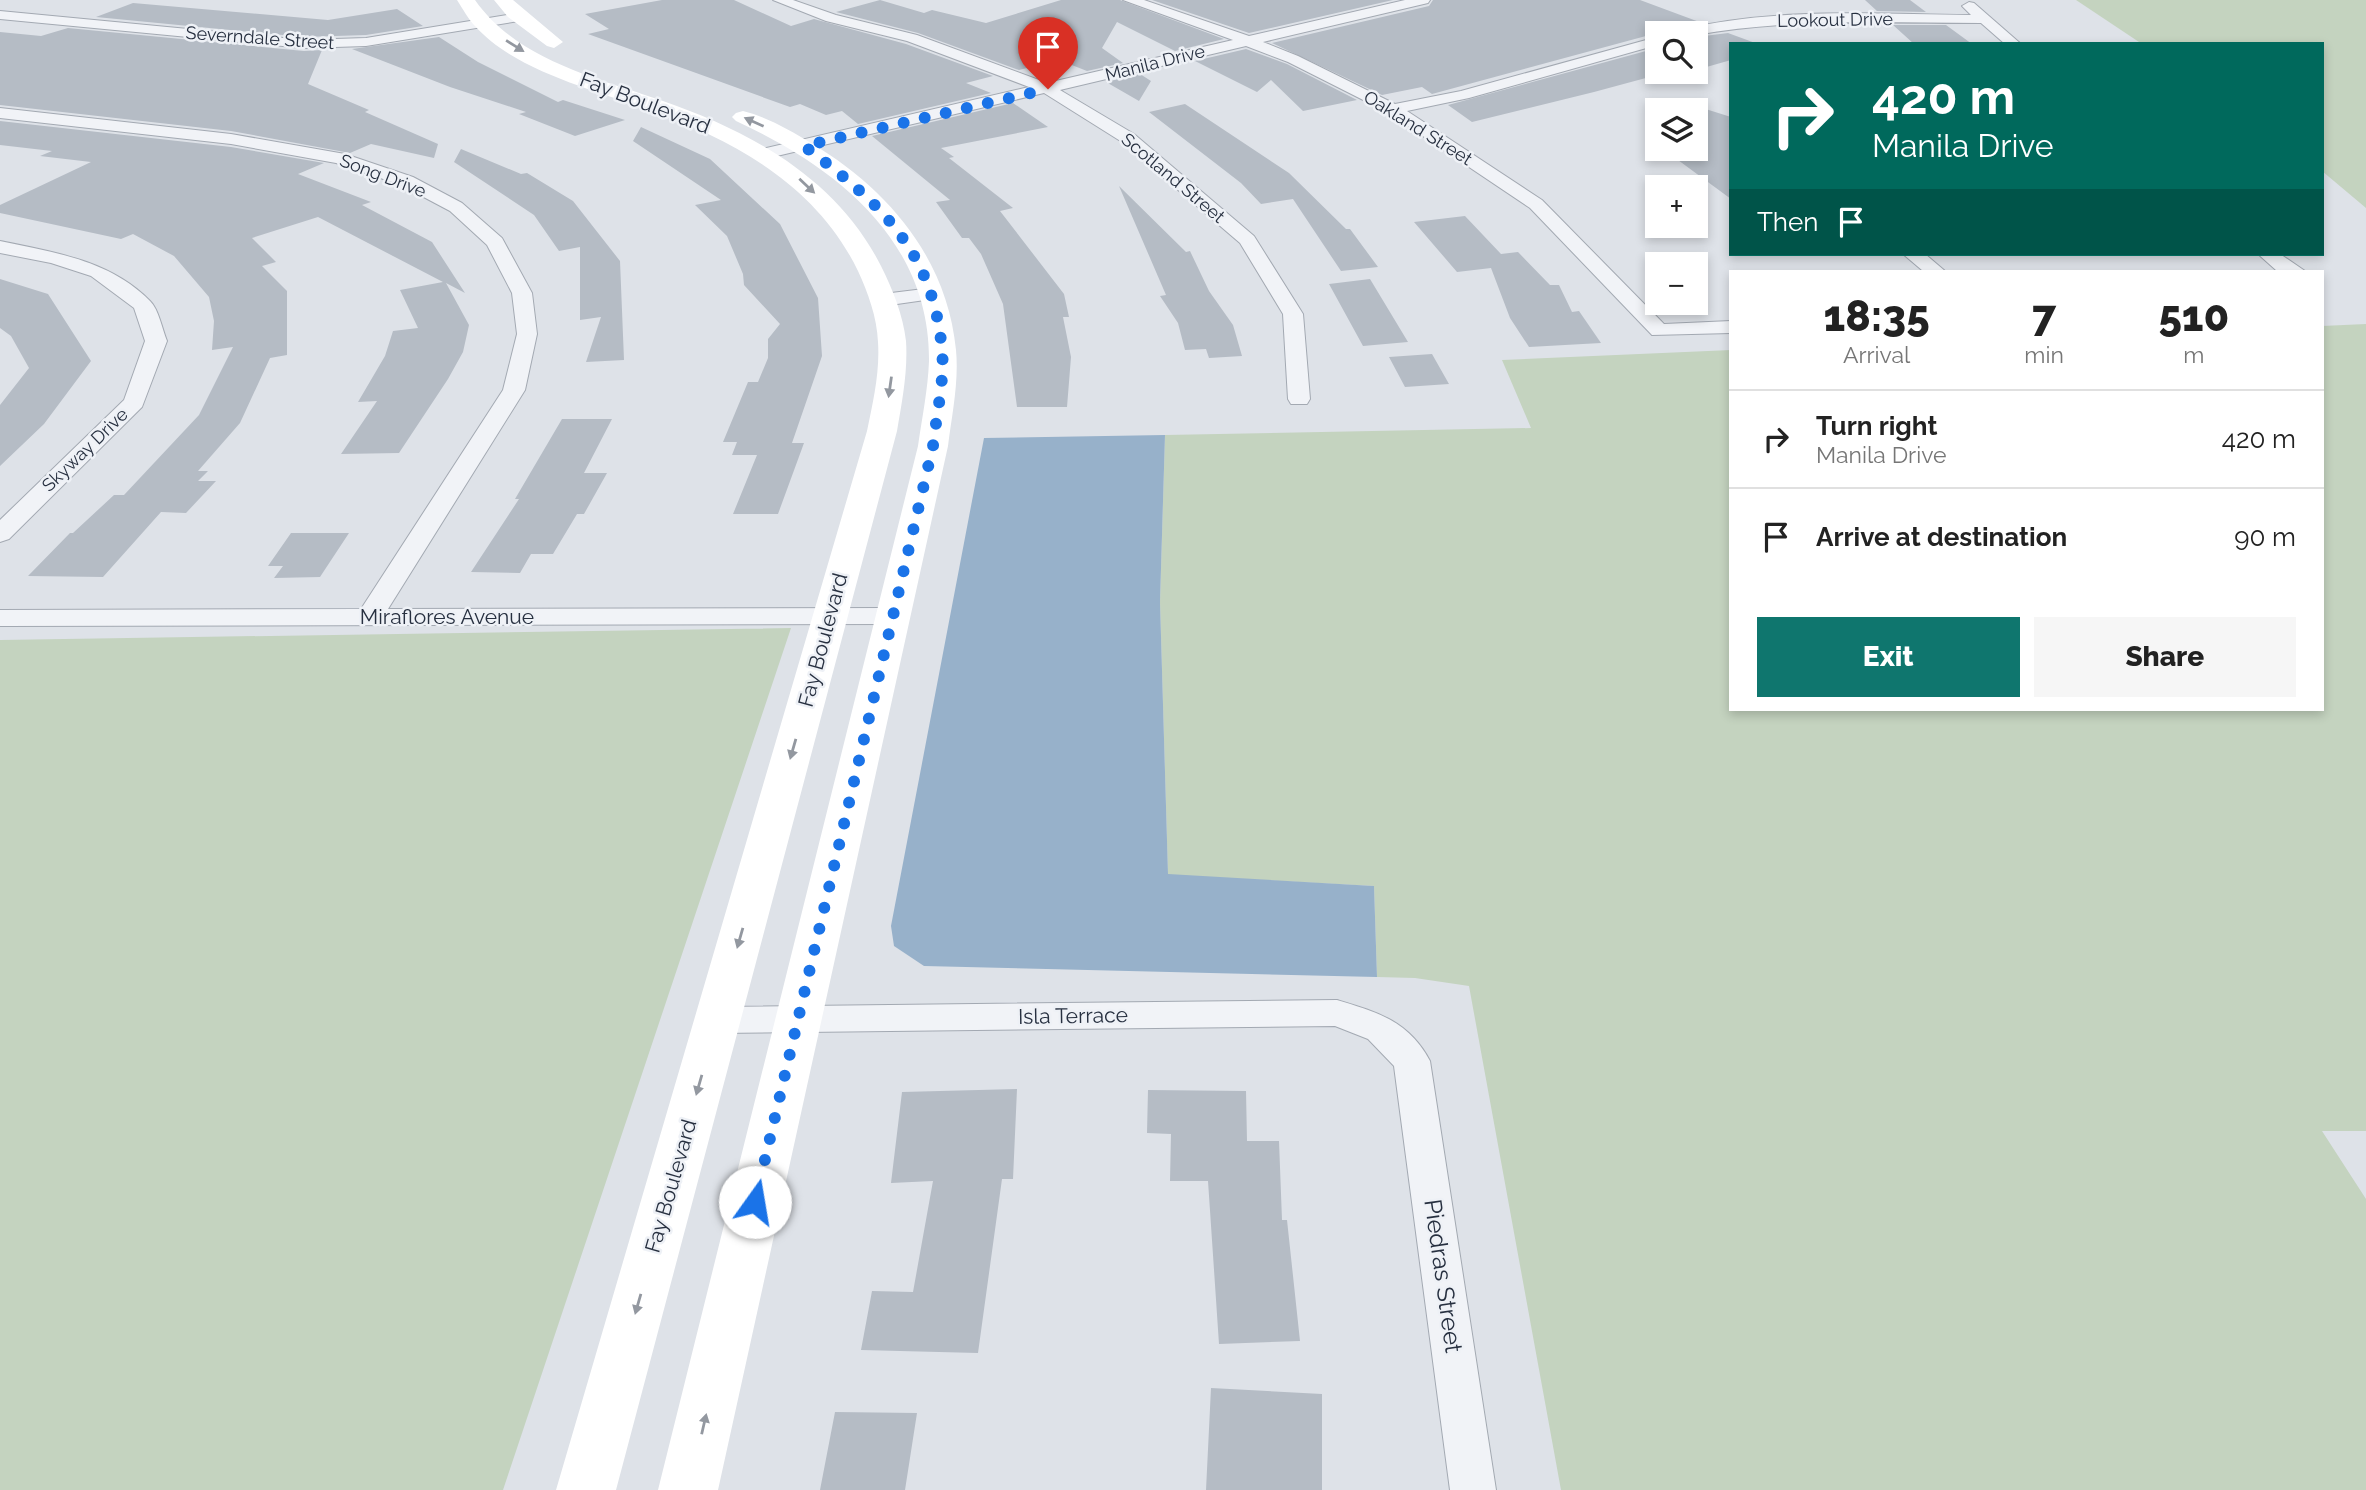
<!DOCTYPE html>
<meta charset="utf-8">
<style>
body{margin:0;font-family:Raleway,sans-serif;background:#f6f6f6;color:#222;height:100vh;display:flex;flex-direction:column;font-size:26px;white-space:nowrap}
*{box-sizing:border-box;margin:0}
p{font-size:23px;color:#767676}
.icon{flex:none;width:38px;height:38px;fill:none;stroke:currentColor;stroke-width:2;stroke-linecap:round;stroke-linejoin:round}
.map{position:relative;flex:1;overflow:hidden}
.panel{position:absolute;left:1729px;top:270px;width:595px;height:441px;display:flex;flex-direction:column;background:#fff;border-radius:0px;box-shadow:0 4px 10px #0003}
.panel>*{flex:none}
.top-card{position:absolute;left:1729px;top:42px;width:595px;height:214px;border-radius:0px;box-shadow:0 4px 10px #0003;background:#00695c;color:#fff;overflow:hidden}
.tools{position:absolute;left:1645px;top:21px;display:grid;gap:14px}
.tools a{display:grid;place-items:center;width:63px;height:63px;border-radius:0px;background:#fff;box-shadow:0 4px 10px #0003;font-size:35px}
.pin{position:absolute;display:grid;place-items:center;width:60px;height:60px;color:#fff;margin:-72px -30px;border-radius:50% 50% 50% 0;rotate:-45deg;box-shadow:0 0 7px #0007}
.pin .icon{rotate:45deg}
.me{position:absolute;width:77px;margin:-38px;rotate:13deg;stroke-linejoin:round;filter:drop-shadow(0 0 5px #0008)}
.turn{display:flex;align-items:center;gap:24px;height:147px;padding:0 28px;font-size:32px}
.turn .icon{width:91px;height:91px;stroke-width:2.5}
.turn b{display:block;font-size:49px;line-height:60px}
.then{display:flex;align-items:center;height:66px;padding:0 28px;background:#0003;gap:14px;font-size:26px}
.eta{display:flex;justify-content:space-evenly;align-items:center;height:119px;text-align:center}
.eta b{font-size:42px;font-weight:800;line-height:49px}
.primary-button{display:flex;gap:14px;margin-top:auto;padding:14px 28px}
.primary-button a{flex:1;height:80px;border-radius:0px;background:#0f766e;color:#fff;font-size:28px;font-weight:800;line-height:80px;text-align:center}
.primary-button a+a{background:#f6f6f6;color:#222}
ul{padding:0;list-style:none}
li{display:flex;align-items:center;gap:21px;height:98px;padding:0 28px;border-top:2px solid #e0e0e0}
li div{flex:1}
li b{display:block;font-size:26px}
li em{font-style:normal}
.map>svg:first-child{display:block}
</style>
<div class="map">
<svg width="2366" height="1490" viewBox="0 0 2366 1490">
<rect width="100%" height="100%" fill="#dee2e8"/>
<path fill="#c4d3bf" d="M 2076,0 L 2366,0 L 2366,208 L 2322,171 L 2322,44 L 2142,44 Z
M 2366,324 L 2366,1131 L 2322,1131 L 2366,1199 L 2366,1490 L 1561,1490 L 1469,986 L 1415,978 L 1377,977 L 1374,886 L 1168,875 L 1160,602 L 1165,435 L 1531,428 L 1502,360 L 1731,350 L 1731,709 L 2322,709 L 2322,326 Z
M 791,628 L 503,1490 L 0,1490 L 0,640 Z"/>
<path fill="#97b1ca" d="M 1165,435 L 1160,602 L 1168,874 L 1374,886 L 1377,977 L 924,966 L 894,946 L 891,926 L 984,438 Z"/>
<path fill="#b5bcc5" d="M 662,0 L 734,0 L 791,26 L 814,19 L 906,44 L 993,76 L 966,83 L 991,93 L 858,124 L 842,111 L 826,115 L 800,104 L 790,107 L 588,34 L 609,29 L 585,14 Z
M 880,0 L 924,13 L 932,10 L 986,23 L 1061,0 L 1120,0 L 1224,39 L 1175,51 L 1117,22 L 1102,48 L 1123,63 L 1087,71 L 1059,60 L 1019,70 L 918,33 L 836,12 Z
M 1152,0 L 1393,0 L 1249,33 Z
M 1433,0 L 1640,0 L 1702,23 L 1679,27 L 1675,33 L 1657,33 L 1432,94 L 1422,87 L 1382,95 L 1272,43 L 1429,6 Z
M 1865,0 L 1910,0 L 1926,12 L 1877,11 Z
M 133,3 L 328,20 L 397,9 L 423,26 L 366,35 L 304,37 L 96,17 Z
M 1893,25 L 1946,25 L 1972,44 L 1914,44 Z
M 68,28 L 304,51 L 322,50 L 308,84 L 369,110 L 365,112 L 438,144 L 434,158 L 371,144 L 350,153 L 231,131 L 0,105 L 0,32 L 41,36 Z
M 1728,33 L 1758,44 L 1731,44 L 1731,60 L 1696,70 L 1696,37 Z
M 439,37 L 478,62 L 558,102 L 563,100 L 625,120 L 575,136 L 519,114 L 526,112 L 450,87 L 352,49 Z
M 1657,48 L 1657,72 L 1668,72 L 1594,92 L 1472,122 L 1448,105 Z
M 1246,49 L 1287,64 L 1357,100 L 1303,111 L 1271,80 L 1257,92 L 1195,61 Z
M 1140,74 L 1151,81 L 1139,101 L 1106,82 Z
M 1013,103 L 1048,127 L 941,148 L 954,157 L 949,158 L 1013,208 L 1000,211 L 1064,294 L 1069,317 L 1063,317 L 1071,357 L 1067,407 L 1017,407 L 1003,304 L 981,254 L 969,238 L 962,238 L 936,202 L 950,200 L 872,136 Z
M 1185,104 L 1289,173 L 1346,229 L 1350,229 L 1378,267 L 1341,271 L 1293,199 L 1261,204 L 1241,183 L 1149,112 Z
M 1696,106 L 1731,117 L 1731,199 L 1663,149 L 1696,149 Z
M 0,121 L 231,147 L 324,163 L 298,174 L 371,202 L 362,205 L 432,242 L 465,293 L 446,283 L 469,325 L 463,352 L 448,379 L 399,453 L 341,454 L 377,401 L 358,402 L 385,356 L 393,331 L 418,328 L 400,290 L 443,282 L 318,217 L 252,238 L 276,262 L 262,266 L 287,291 L 287,355 L 270,358 L 240,423 L 198,471 L 208,471 L 198,481 L 216,481 L 186,513 L 161,512 L 103,577 L 28,576 L 70,533 L 73,533 L 114,495 L 124,495 L 199,415 L 233,347 L 212,350 L 214,321 L 209,297 L 174,256 L 133,234 L 121,239 L 0,213 L 0,205 L 91,162 L 40,156 L 52,151 L 0,145 Z
M 641,127 L 710,159 L 780,224 L 818,298 L 822,356 L 792,443 L 804,443 L 778,514 L 733,514 L 757,455 L 732,455 L 737,442 L 723,442 L 748,382 L 758,382 L 768,358 L 768,339 L 780,324 L 744,285 L 743,274 L 727,236 L 695,205 L 721,200 L 633,141 Z
M 461,149 L 521,174 L 527,173 L 573,201 L 620,261 L 624,360 L 586,362 L 601,317 L 580,320 L 580,247 L 559,251 L 534,215 L 454,162 Z
M 1119,186 L 1186,252 L 1190,251 L 1209,291 L 1233,325 L 1242,356 L 1209,358 L 1206,349 L 1185,350 L 1178,323 L 1160,296 L 1166,295 Z
M 1465,216 L 1501,254 L 1518,252 L 1550,285 L 1559,285 L 1572,312 L 1579,311 L 1601,343 L 1529,347 L 1510,318 L 1491,268 L 1457,272 L 1414,222 Z
M 0,279 L 48,294 L 91,361 L 44,424 L 0,466 L 0,405 L 29,368 L 11,336 L 0,328 Z
M 1370,279 L 1408,342 L 1363,346 L 1329,284 Z
M 1432,354 L 1449,384 L 1405,387 L 1389,357 Z
M 562,419 L 612,419 L 584,473 L 607,473 L 584,514 L 577,514 L 553,554 L 531,554 L 520,573 L 471,572 L 519,499 L 515,499 Z
M 291,533 L 349,533 L 320,577 L 274,578 L 283,566 L 268,566 Z
M 1017,1089 L 1013,1179 L 1002,1179 L 978,1353 L 861,1350 L 872,1291 L 913,1292 L 933,1181 L 891,1183 L 902,1092 Z
M 1148,1090 L 1246,1091 L 1247,1141 L 1279,1141 L 1282,1220 L 1287,1220 L 1300,1341 L 1219,1344 L 1208,1181 L 1170,1181 L 1171,1134 L 1147,1133 Z
M 1211,1388 L 1322,1394 L 1322,1490 L 1206,1490 Z
M 835,1412 L 917,1413 L 905,1490 L 820,1490 Z"/>
<g fill="none" stroke-linecap="round" stroke-linejoin="round">
<defs>
<path id="street" d="M 773,0 L 793,0 L 836,15 L 917,35 L 1047,83 L 1233,40 L 1123,0 L 1144,0 L 1249,36 L 1405,0 L 1430,0 L 1428,3 L 1263,42 L 1298,56 L 1395,104 L 1461,91 L 1657,37 L 1657,45 L 1469,98 L 1407,111 L 1542,200 L 1664,324 L 1731,321 L 1731,333 L 1652,335 L 1530,208 L 1387,112 L 1288,62 L 1246,46 L 1060,90 L 1134,134 L 1254,236 L 1303,314 L 1310,399 L 1307,404 L 1291,404 L 1288,399 L 1283,314 L 1240,243 L 1122,142 L 1044,93 L 764,159 L 758,158 L 755,154 L 758,150 L 1029,87 L 907,41 L 826,21 Z
M 1969,2 L 1974,3 L 2021,44 L 2005,44 L 1981,23 C 1885,23 1790,18 1696,35 L 1696,33 L 1678,33 L 1680,30 C 1774,7 1875,14 1971,15 L 1962,6 Z
M 0,11 L 304,40 L 366,38 L 519,13 L 526,17 L 519,21 L 366,46 L 304,48 L 0,19 Z
M 0,108 L 231,134 L 345,154 L 413,177 L 462,203 L 502,238 L 532,293 L 537,334 L 525,390 L 388,609 L 893,608 L 903,610 L 906,616 L 903,622 L 893,624 L 0,626 L 0,610 L 361,609 L 503,390 L 517,334 L 512,293 L 487,245 L 450,211 L 401,185 L 336,163 L 231,144 L 0,118 Z
M 0,241 C 53,252 110,260 150,301 C 159,310 162,329 167,341 L 142,407 L 9,539 L 0,542 L 0,520 L 124,400 L 145,341 L 134,308 L 91,276 L 51,263 L 0,253 Z
M 1903,254 L 1925,254 L 1945,271 L 1923,271 Z
M 2258,254 L 2280,254 L 2305,271 L 2277,271 Z
M 932,288 L 939,290 L 942,294 L 939,298 L 883,306 L 876,304 L 873,300 L 876,296 L 883,294 Z
M 1337,1000 C 1377,1012 1409,1021 1430,1061 L 1496,1490 L 1450,1490 L 1394,1066 L 1368,1039 L 1335,1026 L 717,1033 L 704,1030 L 699,1020 L 704,1010 L 717,1007 Z"/>
</defs>
<use href="#street" stroke="#a3a9b2" stroke-width="2"/>
<use href="#street" fill="#f1f3f7" fill-rule="evenodd"/>
<path fill="#fff" fill-rule="evenodd" d="M 457,0 L 475,0 C 517,60 597,78 663,101 C 752,132 837,179 881,266 C 893,290 903,315 906,341 C 908,371 902,402 897,431 L 616,1490 L 556,1490 L 867,431 C 873,402 880,372 878,342 C 877,317 868,293 858,271 C 817,186 736,141 650,110 C 595,90 515,71 475,26 C 468,19 463,9 457,0 Z
M 494,0 L 513,0 L 563,42 L 554,48 L 547,46 L 508,17 Z
M 743,111 C 767,117 790,130 811,143 C 888,189 947,258 956,350 C 959,382 952,414 948,446 L 718,1490 L 658,1490 L 918,446 C 922,418 928,389 929,361 C 930,240 836,167 736,121 L 732,117 L 736,113 Z"/>
</g>
<defs><path id="oneway-solid" d="M-6-.8H1V-3.2L6.5 0L1 3.2V.8H-6Z" transform="scale(1.75)"/></defs>
<g fill="#9398a0">
<use href="#oneway-solid" transform="translate(515 46) rotate(32)"/>
<use href="#oneway-solid" transform="translate(754 122) rotate(-156)"/>
<use href="#oneway-solid" transform="translate(807 186) rotate(43)"/>
<use href="#oneway-solid" transform="translate(890 387) rotate(98)"/>
<use href="#oneway-solid" transform="translate(793 749) rotate(106)"/>
<use href="#oneway-solid" transform="translate(740 938) rotate(106)"/>
<use href="#oneway-solid" transform="translate(699 1085) rotate(106)"/>
<use href="#oneway-solid" transform="translate(638 1304) rotate(106)"/>
<use href="#oneway-solid" transform="translate(704 1424) rotate(-77)"/>
</g>
<g fill="none" stroke-linecap="round" stroke-linejoin="round">
<path stroke="#1a73e8" stroke-width="12" stroke-dasharray="0 21.6" d="M 755,1202 L 933,446 C 936,417 945,379 942,350 C 933,250 880,203 804,146 L 1048,89"/>
</g>
<g text-anchor="middle" stroke-width="5" stroke-linejoin="round" paint-order="stroke">
<g font-size="18" fill="#273040" stroke="#eef1f6">
<text transform="translate(1835 20) rotate(-1)" y="6">Lookout Drive</text>
<text transform="translate(260 38) rotate(4)" y="6">Severndale Street</text>
<text transform="translate(1155 63) rotate(-14)" y="6">Manila Drive</text>
<text transform="translate(1418 128) rotate(32)" y="6">Oakland Street</text>
<text transform="translate(383 176) rotate(21)" y="6">Song Drive</text>
<text transform="translate(1173 178) rotate(40)" y="6">Scotland Street</text>
<text transform="translate(85 450) rotate(-44)" y="6">Skyway Drive</text>
</g>
<g font-size="21" fill="#273040" stroke="#eef1f6">
<text transform="translate(645 103) rotate(21)" y="7">Fay Boulevard</text>
<text x="447" y="624">Miraflores Avenue</text>
<text transform="translate(823 640) rotate(-75)" y="7">Fay Boulevard</text>
<text transform="translate(1073 1016) rotate(-1)" y="7">Isla Terrace</text>
<text transform="translate(671 1186) rotate(-74)" y="7">Fay Boulevard</text>
</g>
<g font-size="24" fill="#273040" stroke="#eef1f6">
<text transform="translate(1443 1276) rotate(82)" y="8">Piedras Street</text>
</g>
</g>
</svg>
<div class="tools">
<a><svg class="icon" aria-label="search" viewBox="0 0 24 24"><circle cx="10" cy="10" r="6"/><path d="M15 15l6 6"/></svg></a>
<a><svg class="icon" aria-label="layers" viewBox="0 0 24 24"><path d="M12 4l9 5-9 5-9-5zM3 14l9 5 9-5"/></svg></a>
<a>+</a>
<a>−</a>
</div>
<div class="pin" style="left:1048px;top:89px;background:#d93025"><svg class="icon" aria-label="arrive" viewBox="0 0 24 24"><path d="M6 21V4h12l-3 4 3 4H6"/></svg></div>
<svg class="me" style="left:755px;top:1202px" viewBox="-20 -20 40 40"><circle r="19" fill="#fff"/><path d="M0-13L10 11 0 6-10 11z" fill="#1a73e8"/></svg>
<div class="top-card">
<div class="turn"><svg class="icon" aria-label="right" viewBox="0 0 24 24"><path d="M7 20v-9h11M14 6l5 5-5 5"/></svg><div><b>420 m</b>Manila Drive</div></div>
<div class="then">Then<svg class="icon" aria-label="arrive" viewBox="0 0 24 24"><path d="M6 21V4h12l-3 4 3 4H6"/></svg></div>
</div>
<section class="panel">
<div class="eta">
<div><b>18:35</b><p>Arrival</p></div>
<div><b>7</b><p>min</p></div>
<div><b>510</b><p>m</p></div>
</div>
<ul>
<li><svg class="icon" aria-label="right" viewBox="0 0 24 24"><path d="M7 20v-9h11M14 6l5 5-5 5"/></svg><div><b>Turn right</b><p>Manila Drive</p></div><em>420 m</em></li>
<li><svg class="icon" aria-label="arrive" viewBox="0 0 24 24"><path d="M6 21V4h12l-3 4 3 4H6"/></svg><div><b>Arrive at destination</b></div><em>90 m</em></li>
</ul>
<div class="primary-button"><a>Exit</a><a>Share</a></div>
</section>
</div>
